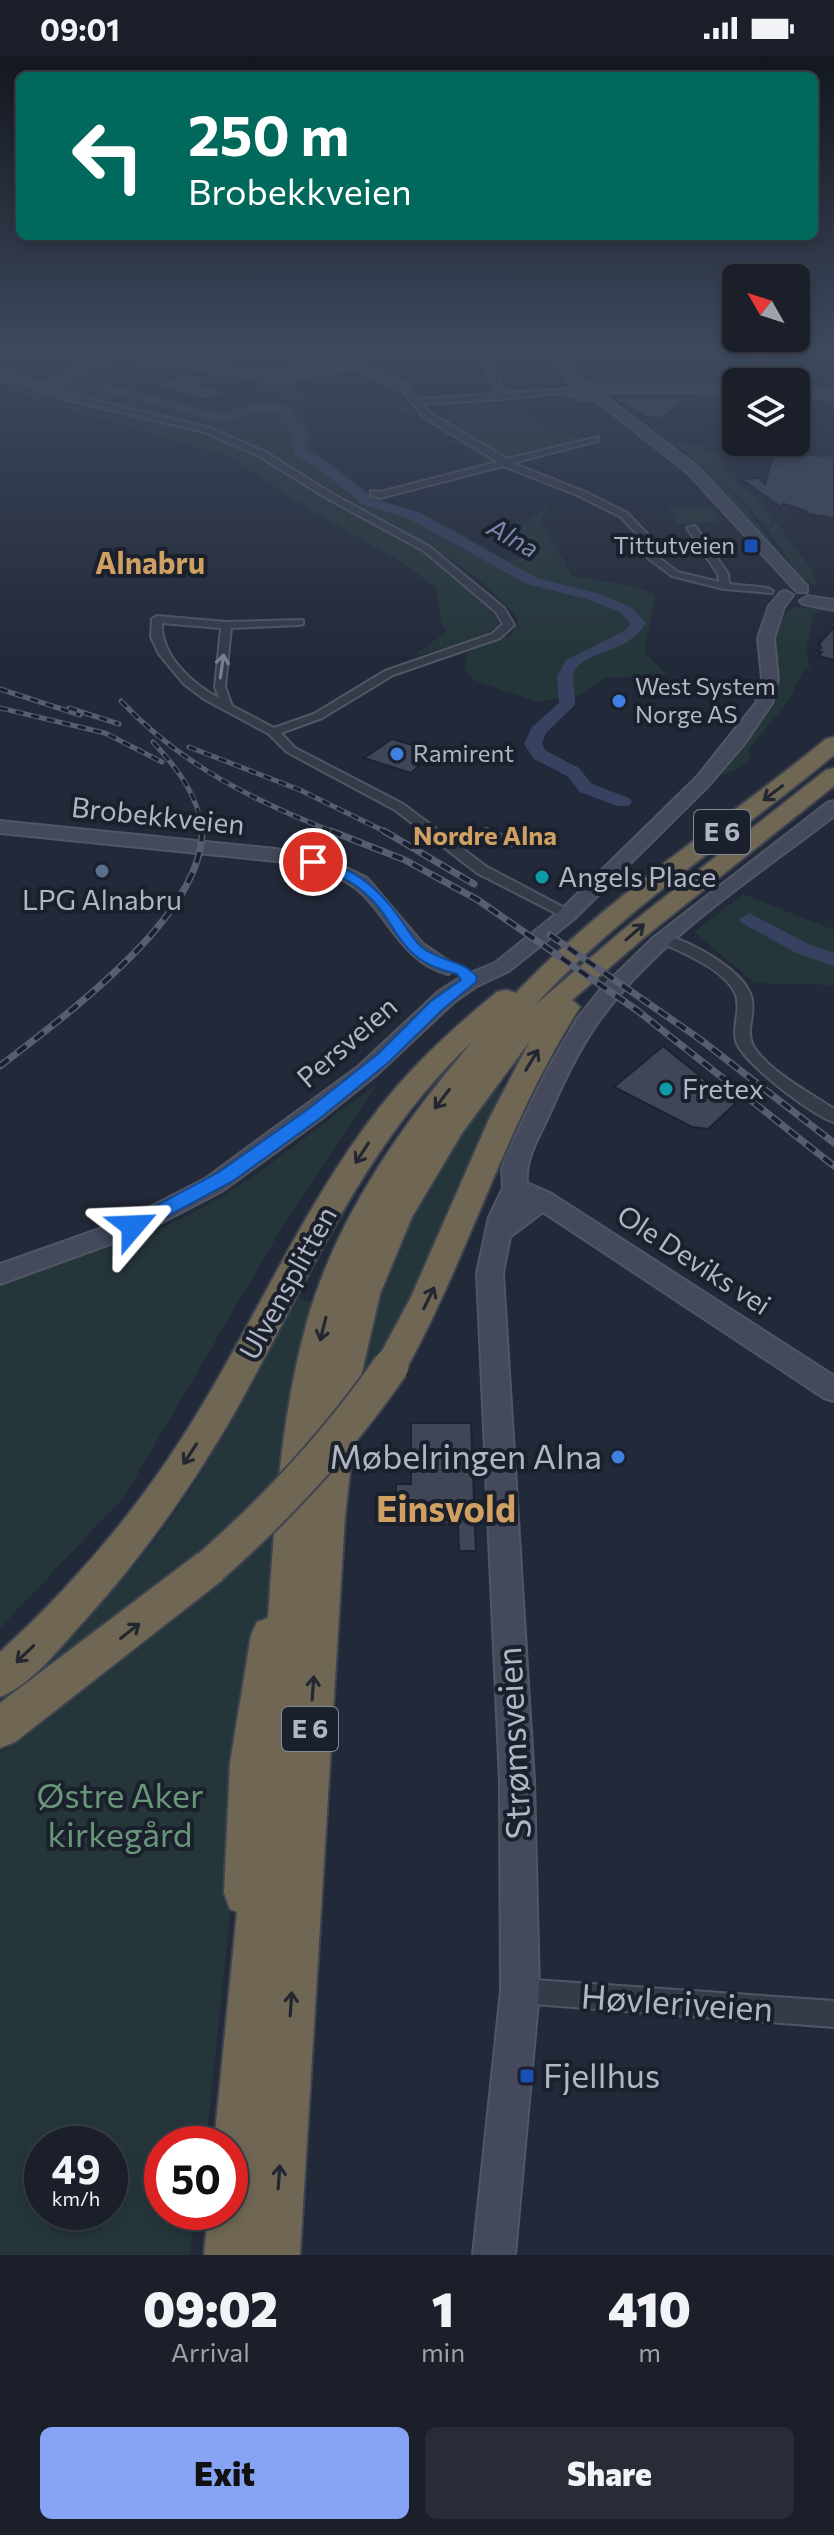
<!DOCTYPE html>
<meta charset="utf-8">
<style>
body{margin:0;font-family:Commissioner,sans-serif;background:#272c36;color:#f1f3f6;height:100vh;display:flex;flex-direction:column;font-size:30px;white-space:nowrap}
*{box-sizing:border-box;margin:0}
p{font-size:26px;color:#9fa2a8}
.icon{flex:none;width:44px;height:44px;fill:none;stroke:currentColor;stroke-width:2;stroke-linecap:round;stroke-linejoin:round}
.map{position:relative;height:2199px;overflow:hidden}
.drawer{display:flex;flex-direction:column;background:#1a1f2a;flex:1}
.drawer>*{flex:none}
.banner{position:absolute;left:16px;top:16px;width:802px;height:168px;border-radius:12px;box-shadow:0 4px 12px #0003,0 0 0 2px #383d47;background:#00695c;color:#fff;overflow:hidden}
.needle{width:52px;rotate:309deg}
.tools{position:absolute;left:722px;top:208px;display:grid;gap:16px}
.tools a{display:grid;place-items:center;width:88px;height:88px;border-radius:12px;background:#1a1f2a;box-shadow:0 4px 12px #0003,0 0 0 2px #383d47;font-size:40px}
.speed{position:absolute;left:24px;top:2070px;display:flex;gap:16px;font-size:40px;font-weight:700;text-align:center}
.speed>*{display:grid;place-content:center;width:104px;height:104px;border-radius:50%;background:#1a1f2a;box-shadow:0 4px 12px #0003,0 0 0 2px #383d47;line-height:1}
.speed small{font-size:20px;font-weight:400}
.speed .limit{border:12px solid #d22;background:#fff;color:#111}
.pin{position:absolute;display:grid;place-items:center;width:68px;height:68px;color:#fff;margin:-34px;border:4px solid #fff;border-radius:50%;box-shadow:0 2px 8px #0007}
.me{position:absolute;width:88px;margin:-44px;rotate:64deg;stroke-linejoin:round;filter:drop-shadow(0 0 6px #0008)}
.turn{display:flex;align-items:center;gap:28px;height:168px;padding:0 40px;font-size:36px}
.turn .icon{width:104px;height:104px;stroke-width:2.5}
.turn b{display:block;font-size:56px;line-height:68px}
.eta{display:flex;justify-content:space-evenly;align-items:center;height:136px;text-align:center}
.eta b{font-size:48px;font-weight:800;line-height:56px}
.button{display:flex;gap:16px;margin-top:auto;padding:16px 40px}
.button a{flex:1;height:92px;border-radius:12px;background:#87a3f3;color:#111;font-size:32px;font-weight:800;line-height:92px;text-align:center}
.button a+a{background:#272c36;color:#f1f3f6}
.status{display:flex;justify-content:space-between;align-items:center;height:56px;padding:0 40px;background:#1a1f2a;direction:ltr}
.status svg{height:22px;fill:currentColor}
.map>svg:first-child{display:block}
</style>
<div class="status"><b>09:01</b><svg viewBox="0 0 49 12"><path d="M0 12V9h3v3zM5 12V6h3v6zM10 12V3h3v9zM15 12V0h3v12zM26 1h20v11H26zM47 4h2v5h-2z"/></svg></div>
<div class="map">
<svg width="834" height="2199" viewBox="0 0 834 2199">
<rect width="100%" height="100%" fill="#222938"/>
<path fill="#25363a" fill-rule="evenodd" d="M 278,295 L 335,295 L 360,302 L 390,295 L 357,307 L 276,318 L 294,310 Z
M 0,320 L 53,340 L 202,375 L 233,388 L 420,494 L 459,524 L 497,561 L 498,571 L 480,581 L 410,602 L 448,575 L 442,569 L 435,531 L 398,504 L 307,452 L 229,400 L 41,346 L 3,330 L 8,329 L 0,327 Z
M 313,320 L 297,324 L 296,333 L 318,343 L 358,344 L 357,347 L 292,347 L 262,337 L 258,329 L 263,326 Z
M 80,321 L 224,357 L 235,353 L 250,341 L 301,353 L 311,374 L 308,388 L 319,399 L 378,443 L 435,463 L 508,505 L 535,499 L 505,481 L 550,449 L 540,465 L 573,520 L 635,530 L 655,539 L 644,596 L 667,619 L 605,622 L 581,639 L 538,646 L 473,624 L 464,614 L 467,596 L 511,579 L 518,563 C 477,510 403,475 345,442 C 301,416 258,388 210,372 C 177,361 77,347 58,330 Z
M 505,347 L 572,380 L 593,381 L 509,403 L 435,360 L 452,356 L 449,349 Z
M 410,350 L 420,359 L 493,406 L 468,412 L 485,404 L 460,387 L 453,389 L 440,384 L 456,384 L 419,361 L 386,351 Z
M 675,387 L 706,389 L 704,396 L 722,397 C 721,425 744,430 762,446 C 766,450 770,457 773,462 L 768,473 L 735,438 Z
M 675,394 C 717,416 753,458 779,496 Z
M 710,449 L 724,465 L 678,468 L 668,453 Z
M 775,464 L 813,515 L 816,529 L 801,523 L 768,474 Z
M 793,551 L 831,552 L 813,559 L 806,595 L 810,611 L 805,611 L 787,647 L 748,694 L 751,699 L 742,711 L 722,719 L 720,716 L 776,618 L 780,609 C 779,604 776,601 774,596 C 769,581 782,560 793,551 Z
M 743,838 L 834,874 L 834,929 L 755,927 L 694,876 Z
M 377,1028 L 284,1168 L 124,1441 L 0,1572 L 0,1231 C 60,1201 128,1190 187,1160 C 256,1125 315,1072 377,1028 Z
M 495,1030 L 505,1032 L 411,1251 L 354,1342 C 362,1306 367,1267 379,1233 C 407,1159 449,1094 495,1030 Z
M 294,1241 L 313,1246 L 295,1326 L 280,1423 L 205,1494 L 0,1649 C 78,1576 155,1497 209,1403 C 239,1351 266,1295 294,1241 Z
M 277,1476 L 245,1717 L 206,2088 L 162,2088 L 162,2156 L 196,2156 L 190,2199 L 0,2199 L 0,1697 L 148,1585 ZM 42,2088 L 110,2088 L 110,2156 L 42,2156 Z"/>
<g fill="none" stroke-linecap="round" stroke-linejoin="round">
<path stroke="#36425f" stroke-width="2" d="M 223,374 L 232,364 L 230,361"/>
<path fill="#36425f" fill-rule="evenodd" d="M 89,325 L 220,358 L 259,347 L 292,351 L 292,362 L 301,367 L 308,379 L 303,385 L 305,394 L 327,406 L 374,443 L 418,456 L 537,522 L 600,538 L 631,551 L 646,567 C 627,600 583,593 574,617 C 571,627 576,639 575,649 L 546,677 L 542,688 L 546,695 L 579,712 L 592,728 L 629,742 L 632,746 L 629,750 L 617,750 L 580,736 L 567,720 L 534,703 L 524,688 L 532,671 L 559,647 L 557,621 L 566,604 L 626,574 L 630,567 L 621,557 L 590,544 L 527,528 L 408,462 L 364,449 L 317,412 L 295,399 L 291,384 L 295,378 L 279,363 L 281,357 L 259,355 L 220,366 L 85,330 L 83,328 Z
M 749,857 L 810,889 L 834,897 L 834,910 L 796,897 L 742,867 L 739,863 Z"/>
</g>
<path fill="#3e4658" stroke="#1d2230" stroke-width="2" d="M 175,295 L 239,295 L 211,307 L 174,300 Z
M 184,317 L 216,324 L 203,330 L 228,336 L 210,344 L 154,331 Z
M 614,341 L 688,341 L 660,363 L 638,359 L 641,357 L 631,355 L 634,353 L 625,351 L 628,349 L 619,347 Z
M 774,396 L 826,400 L 834,397 L 834,462 L 802,457 L 806,455 L 784,448 L 781,451 L 741,423 L 759,422 L 765,428 Z
M 834,571 L 834,604 L 819,600 L 822,596 L 817,595 L 821,592 L 819,588 Z
M 392,683 L 429,694 L 418,704 L 424,705 L 411,717 L 364,702 Z
M 486,769 L 499,774 L 524,785 L 510,794 L 471,778 Z
M 663,990 L 735,1048 L 708,1073 L 692,1071 L 614,1031 Z
M 411,1367 L 471,1367 L 476,1495 L 459,1495 L 458,1468 L 396,1469 L 396,1428 L 411,1428 Z"/>
<g fill="none" stroke-linecap="round" stroke-linejoin="round">
<defs>
<path id="street" d="M 478,295 L 485,295 L 505,337 L 573,333 L 577,335 L 503,343 L 422,348 L 430,357 L 507,403 L 598,381 L 598,385 L 512,407 L 583,435 L 627,457 L 652,483 L 655,499 L 678,516 L 719,526 L 718,518 L 687,472 L 695,470 L 728,518 L 729,528 L 768,532 L 773,535 L 772,537 L 724,533 L 672,520 L 648,502 L 642,484 L 621,461 L 577,439 L 503,410 L 380,442 L 371,439 L 371,435 L 380,436 L 498,406 L 424,361 L 402,334 L 352,311 L 305,321 L 263,323 L 125,300 L 103,305 L 50,332 L 76,340 L 210,372 L 265,396 L 331,437 L 430,491 L 504,552 L 514,569 L 500,582 L 393,619 L 322,662 L 281,677 L 295,692 L 403,748 L 487,811 L 572,856 L 572,862 L 567,863 L 477,817 L 395,754 L 287,696 L 269,678 L 204,643 L 184,628 L 159,598 L 151,581 L 152,563 L 157,560 L 226,566 L 303,564 L 303,568 L 299,569 L 231,572 L 225,631 L 232,650 L 274,672 L 314,658 L 385,615 L 492,578 L 503,568 L 496,556 L 424,495 L 325,441 L 259,400 L 204,376 L 70,344 L 0,320 L 0,315 L 43,329 L 98,301 L 125,296 L 263,319 L 305,317 L 353,307 L 408,330 L 418,343 L 498,338 ZM 162,567 L 221,572 L 215,631 L 219,642 C 192,628 160,599 162,567 Z
M 758,295 L 765,295 L 767,322 L 771,326 L 762,326 L 759,323 Z
M 665,879 C 691,886 747,915 752,944 C 755,961 744,977 755,993 C 773,1018 809,1036 834,1053 L 834,1066 C 813,1060 742,1006 736,985 C 732,969 742,952 735,937 C 725,914 682,896 660,886 L 658,883 Z
M 520,1923 L 834,1945 L 834,1971 L 520,1947 L 511,1944 L 508,1935 L 511,1926 Z"/>
<path id="secondary" d="M 550,295 L 560,295 L 577,323 L 589,329 L 736,329 L 736,337 L 599,336 L 698,411 L 807,530 L 807,536 L 797,536 L 688,417 L 593,342 L 582,344 L 568,338 L 568,334 L 575,331 L 569,327 Z
M 796,332 L 834,335 L 834,343 L 796,340 Z
M 786,535 L 793,539 L 784,551 L 774,582 L 778,623 L 772,647 L 744,688 L 709,729 L 574,863 L 509,915 L 475,931 L 454,946 L 375,1020 L 321,1063 L 222,1135 L 143,1176 L 0,1228 L 0,1208 L 125,1164 L 205,1123 L 359,1010 L 438,936 L 461,921 L 495,907 L 560,855 L 697,721 L 756,647 L 762,623 L 758,582 L 769,550 L 781,536 Z
M 808,540 L 834,544 L 834,554 L 803,548 L 800,545 Z
M 834,745 L 834,760 C 755,821 665,878 604,958 C 581,988 564,1024 549,1059 C 539,1081 525,1102 527,1127 L 550,1137 L 834,1320 L 834,1345 L 824,1342 L 543,1156 L 510,1181 L 503,1217 L 534,1725 L 539,1935 L 515,2199 L 473,2199 L 501,1935 L 500,1725 L 477,1217 L 489,1161 L 503,1132 L 502,1114 L 507,1098 L 547,1015 L 578,962 L 601,933 L 653,882 L 827,747 Z
M 0,765 L 276,793 L 334,806 L 367,822 L 423,888 L 458,912 L 448,918 C 400,906 389,857 353,830 C 330,814 303,809 276,805 L 0,777 Z"/>
<path id="highway" d="M 834,681 L 834,699 C 734,782 624,852 535,949 L 629,869 L 826,714 L 834,712 L 834,730 L 647,879 L 572,944 L 580,951 C 505,1068 470,1199 403,1319 L 391,1323 L 379,1319 L 374,1310 L 411,1241 L 490,1061 L 530,985 L 462,1077 L 412,1161 L 380,1238 L 361,1320 L 345,1460 L 300,2199 L 204,2199 L 208,2156 L 230,2156 L 230,2088 L 214,2088 L 237,1856 L 230,1853 L 224,1837 L 230,1707 L 251,1579 L 257,1566 L 268,1562 C 275,1461 280,1360 308,1262 C 338,1159 403,1067 472,986 C 364,1087 310,1221 240,1347 C 196,1425 145,1498 85,1564 C 61,1590 33,1628 0,1641 L 0,1596 C 76,1527 144,1446 197,1358 C 259,1257 306,1145 380,1051 C 414,1008 454,971 497,936 L 506,934 L 516,937 C 609,839 722,768 826,683 Z
M 211,1493 L 225,1498 L 230,1510 L 225,1522 L 15,1686 L 0,1692 L 0,1647 L 197,1498 Z"/>
</defs>
<use href="#street" stroke="#515664" stroke-width="4"/>
<use href="#secondary" stroke="#515664" stroke-width="4"/>
<use href="#highway" stroke="#3e4351" stroke-width="4"/>
<use href="#street" fill="#363b49" fill-rule="evenodd"/>
<use href="#secondary" fill="#444a5c" fill-rule="evenodd"/>
<use href="#highway" fill="#6f6753" fill-rule="evenodd"/>
<defs>
<path id="rail-far1" d="M 0,633 L 80,659
M 121,645 C 181,709 256,746 336,777
M 0,652 L 105,677 L 162,706
M 69,652 L 119,668
M 153,686 C 177,712 200,741 202,777
M 189,691 L 300,734 L 388,777"/>
<path id="rail" d="M 331,775 L 405,804 L 478,844 L 638,955 L 834,1110
M 384,775 L 474,828
M 550,879 L 701,984 L 834,1087
M 0,1010 C 63,961 202,862 202,775"/>
</defs>
<use href="#rail-far1" stroke="#585e70" stroke-width="5"/>
<use href="#rail" stroke="#585e70" stroke-width="7"/>
<use href="#rail-far1" stroke="#1b202d" stroke-width="3" stroke-dasharray="8" stroke-linecap="butt"/>
<use href="#rail" stroke="#1b202d" stroke-width="4" stroke-dasharray="11" stroke-linecap="butt"/>
<defs>
<path id="highway-bridge" d="M 211,1510 C 279,1450 339,1385 391,1310"/>
</defs>
<use href="#highway-bridge" stroke="#3e4351" stroke-width="39" stroke-linecap="butt"/>
<use href="#highway-bridge" stroke="#6f6753" stroke-width="35"/>
</g>
<defs><path id="oneway-shaft" d="M-6 0H5M1.5-3L5.5 0L1.5 3" fill="none" stroke-width="1.6" stroke-linecap="round" stroke-linejoin="round" transform="scale(2)"/></defs>
<use stroke="#7a7f8d" href="#oneway-shaft" transform="translate(222 610) rotate(-82)"/>
<g stroke="#232731">
<use href="#oneway-shaft" transform="translate(773 737) rotate(143)"/>
<use href="#oneway-shaft" transform="translate(635 876) rotate(-41)"/>
<use href="#oneway-shaft" transform="translate(532 1004) rotate(-59)"/>
<use href="#oneway-shaft" transform="translate(442 1043) rotate(127)"/>
<use href="#oneway-shaft" transform="translate(362 1097) rotate(123)"/>
<use href="#oneway-shaft" transform="translate(429 1242) rotate(-64)"/>
<use href="#oneway-shaft" transform="translate(323 1273) rotate(104)"/>
<use href="#oneway-shaft" transform="translate(190 1398) rotate(123)"/>
<use href="#oneway-shaft" transform="translate(130 1575) rotate(-38)"/>
<use href="#oneway-shaft" transform="translate(25 1598) rotate(136)"/>
<use href="#oneway-shaft" transform="translate(313 1632) rotate(-86)"/>
<use href="#oneway-shaft" transform="translate(291 1948) rotate(-86)"/>
<use href="#oneway-shaft" transform="translate(279 2121) rotate(-86)"/>
</g>
<linearGradient id="sky" x2="0" y2="1"><stop stop-color="#13171f"/><stop offset="0.49" stop-color="#3e495e"/><stop offset="1" stop-color="#3e495e" stop-opacity="0"/></linearGradient>
<rect width="834" height="603" fill="url(#sky)"/>
<path fill="#1a73e8" stroke="#114b97" stroke-width="2" d="M 313,801 C 353,812 378,830 401,864 C 408,873 414,887 424,893 C 441,905 465,905 477,921 L 476,926 L 443,953 L 390,1005 L 319,1063 L 233,1125 L 140,1175 L 126,1175 L 124,1170 L 126,1166 L 219,1116 L 307,1054 L 378,998 L 431,945 L 461,924 L 457,918 C 389,902 404,867 359,832 C 344,820 325,815 308,809 L 306,806 Z"/>
<g fill="#1a4fb4" stroke="#1b202d" stroke-width="3">
<rect x="743" y="482" width="16" height="16" rx="4"/>
<rect x="519" y="2012" width="16" height="16" rx="4"/>
</g>
<g fill="#3f7fe0" stroke="#1b202d" stroke-width="3">
<circle cx="619" cy="645" r="8"/>
<circle cx="397" cy="698" r="8"/>
<circle cx="618" cy="1401" r="8"/>
</g>
<circle fill="#5c6f8a" stroke="#1b202d" stroke-width="3" cx="102" cy="815" r="8"/>
<g fill="#0f9aa8" stroke="#1b202d" stroke-width="3">
<circle cx="542" cy="821" r="8"/>
<circle cx="666" cy="1033" r="8"/>
</g>
<g text-anchor="middle" stroke-width="8" stroke-linejoin="round" paint-order="stroke">
<g font-size="24" fill="#b1b6c5" stroke="#1b202d" text-anchor="start">
<text x="735" y="498" text-anchor="end">Tittutveien</text>
<text x="635" y="639">West System<tspan x="635" dy="28">Norge AS</tspan></text>
<text x="413" y="706">Ramirent</text>
</g>
<g font-size="26" font-style="italic" fill="#7a88ac" stroke="#1b202d">
<text transform="translate(513 482) rotate(29)" y="9">Alna</text>
</g>
<g fill="#1b202d" stroke="#848997" stroke-width="2">
<rect x="694" y="754" width="56" height="44" rx="6"/>
<rect x="282" y="1651" width="56" height="44" rx="6"/>
</g>
<g font-size="26" font-weight="bold" fill="#b1b6c5">
<text x="722" y="785">E 6</text>
<text x="310" y="1682">E 6</text>
</g>
<g font-size="26" font-weight="bold" fill="#cfa062" stroke="#1b202d">
<text x="485" y="789">Nordre Alna</text>
</g>
<g font-size="28" fill="#b1b6c5" stroke="#1b202d">
<text transform="translate(158 760) rotate(6)" y="10">Brobekkveien</text>
<text transform="translate(347 986) rotate(-41)" y="10">Persveien</text>
<text transform="translate(694 1204) rotate(33)" y="10">Ole Deviks vei</text>
<text transform="translate(288 1227) rotate(-61)" y="10">Ulvensplitten</text>
</g>
<g font-size="28" fill="#b1b6c5" stroke="#1b202d" text-anchor="start">
<text x="558" y="831">Angels Place</text>
<text x="102" y="854" text-anchor="middle">LPG Alnabru</text>
<text x="682" y="1043">Fretex</text>
</g>
<g font-size="30" font-weight="bold" fill="#cfa062" stroke="#1b202d">
<text x="150" y="518">Alnabru</text>
</g>
<g font-size="34" fill="#b1b6c5" stroke="#1b202d" text-anchor="end">
<text x="602" y="1413">Møbelringen Alna</text>
<text x="543" y="2032" text-anchor="start">Fjellhus</text>
</g>
<g font-size="34" fill="#b1b6c5" stroke="#1b202d">
<text transform="translate(514 1687) rotate(-93)" y="12">Strømsveien</text>
<text transform="translate(677 1947) rotate(4)" y="12">Høvleriveien</text>
</g>
<g font-size="34" fill="#699579" stroke="#1b202d">
<text x="120" y="1752">Østre Aker<tspan x="120" dy="39">kirkegård</tspan></text>
</g>
<g font-size="36" font-weight="bold" fill="#cfa062" stroke="#1b202d">
<text x="446" y="1466">Einsvold</text>
</g>
</g>
</svg>
<div class="tools">
<a><svg class="needle" viewBox="-14 -14 28 28"><path d="M0-13l5 13h-10z" fill="#e53935"/><path d="M0 13l5-13h-10z" fill="#9fa2a8"/></svg></a>
<a><svg class="icon" aria-label="layers" viewBox="0 0 24 24"><path d="M12 4l9 5-9 5-9-5zM3 14l9 5 9-5"/></svg></a>
</div>
<div class="speed"><div>49<small>km/h</small></div><div class="limit">50</div></div>
<div class="pin" style="left:313px;top:806px;background:#d93025"><svg class="icon" aria-label="arrive" viewBox="0 0 24 24"><path d="M6 21V4h12l-3 4 3 4H6"/></svg></div>
<svg class="me" style="left:133px;top:1170px" viewBox="-20 -20 40 40"><path d="M0-17L14 15 0 8-14 15z" fill="#1a73e8" stroke="#fff" stroke-width="4"/></svg>
<div class="banner">
<div class="turn"><svg class="icon" aria-label="left" viewBox="0 0 24 24"><path d="M17 20v-9H6M10 6l-5 5 5 5"/></svg><div><b>250 m</b>Brobekkveien</div></div>
</div>
</div>
<section class="drawer">
<div class="eta">
<div><b>09:02</b><p>Arrival</p></div>
<div><b>1</b><p>min</p></div>
<div><b>410</b><p>m</p></div>
</div>
<div class="button"><a>Exit</a><a>Share</a></div>
</section>
